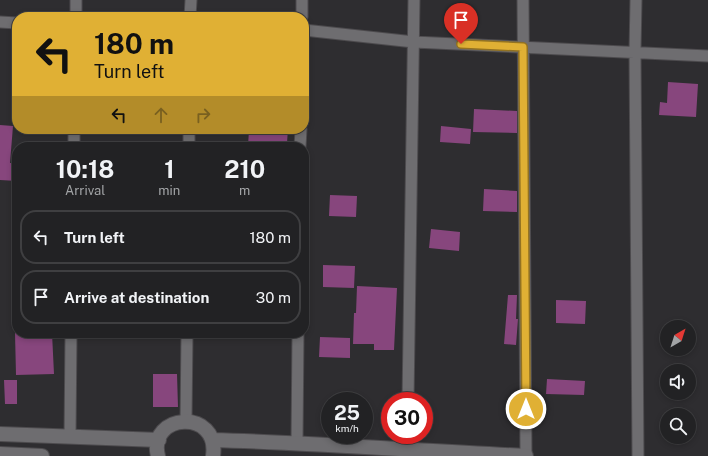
<!DOCTYPE html>
<style>
body{margin:0;font-family:"Public Sans",sans-serif;background:#2e2f31;color:#f1f3f6;height:100vh;display:flex;flex-direction:column;font-size:15px;white-space:nowrap}
*{box-sizing:border-box;margin:0}
p{font-size:13px;color:#a2a4a6}
.icon{flex:none;width:22px;height:22px;fill:none;stroke:currentColor;stroke-width:2;stroke-linecap:round;stroke-linejoin:round}
.map{position:relative;flex:1;overflow:hidden}
.sheet{position:absolute;left:12px;top:142px;width:297px;height:196px;display:flex;flex-direction:column;background:#222224;border-radius:16px;box-shadow:0 2px 6px #0003,0 0 0 1px #3f3f41}
.sheet>*{flex:none}
.banner{position:absolute;left:12px;top:12px;width:297px;height:122px;border-radius:16px;box-shadow:0 2px 6px #0003,0 0 0 1px #3f3f41;background:#e0b034;color:#111;overflow:hidden}
.needle{width:26px;rotate:39deg}
.fabs{position:absolute;left:660px;top:320px;display:grid;gap:8px}
.fabs a{display:grid;place-items:center;width:36px;height:36px;border-radius:50%;background:#222224;box-shadow:0 2px 6px #0003,0 0 0 1px #3f3f41;font-size:20px}
.speed{position:absolute;left:321px;top:392px;display:flex;gap:8px;font-size:20px;font-weight:700;text-align:center}
.speed>*{display:grid;place-content:center;width:52px;height:52px;border-radius:50%;background:#222224;box-shadow:0 2px 6px #0003,0 0 0 1px #3f3f41;line-height:1}
.speed small{font-size:10px;font-weight:400}
.speed .limit{border:6px solid #d22;background:#fff;color:#111}
.pin{position:absolute;display:grid;place-items:center;width:34px;height:34px;color:#fff;margin:-41px -17px;border-radius:50% 50% 50% 0;rotate:-45deg;box-shadow:0 0 4px #0007}
.pin .icon{rotate:45deg}
.me{position:absolute;width:44px;margin:-22px;rotate:0deg;stroke-linejoin:round;filter:drop-shadow(0 0 3px #0008)}
.turn{display:flex;align-items:center;gap:14px;height:84px;padding:0 16px;font-size:18px}
.turn .icon{width:52px;height:52px;stroke-width:2.5}
.turn b{display:block;font-size:28px;line-height:34px}
.lanes{display:flex;align-items:center;height:38px;padding:0 16px;background:#0003;justify-content:center;gap:20px;direction:ltr}
.lanes .off{opacity:.35}
.eta{display:flex;justify-content:space-evenly;align-items:center;height:68px;text-align:center}
.eta b{font-size:24px;font-weight:700;line-height:28px}
ul{padding:0;list-style:none}
li{display:flex;align-items:center;gap:12px;height:54px;margin:0 8px 6px;padding:0 8px;border:2px solid #3f3f41;border-radius:16px}
li div{flex:1}
li b{display:block;font-size:15px}
li em{font-style:normal}
.map>svg:first-child{display:block}
</style>
<div class="map">
<svg width="708" height="456" viewBox="0 0 708 456">
<rect width="100%" height="100%" fill="#2e2d30"/>
<path fill="#87467d" d="M 668,82 L 698,84 L 696,117 L 659,115 L 660,102 L 667,103 Z
M 474,109 L 517,111 L 517,133 L 473,132 Z
M 0,125 L 13,126 L 10,163 L 17,163 L 17,181 L 0,180 Z
M 441,126 L 471,129 L 470,144 L 440,142 Z
M 249,129 L 288,129 L 287,143 L 266,142 L 265,147 L 248,147 Z
M 484,189 L 517,191 L 517,212 L 483,211 Z
M 330,195 L 357,196 L 356,217 L 329,216 Z
M 431,229 L 460,232 L 459,251 L 429,248 Z
M 323,265 L 355,266 L 354,288 L 323,287 Z
M 357,286 L 397,288 L 394,350 L 374,350 L 374,344 L 353,344 L 354,313 L 356,313 Z
M 508,295 L 517,295 L 516,319 L 518,319 L 516,345 L 504,344 Z
M 556,300 L 586,301 L 585,324 L 556,323 Z
M 15,333 L 52,333 L 54,374 L 16,375 Z
M 320,337 L 350,338 L 350,358 L 319,357 Z
M 153,374 L 177,374 L 178,407 L 153,407 Z
M 547,379 L 585,381 L 584,395 L 546,394 Z
M 4,380 L 17,380 L 17,404 L 5,404 Z"/>
<g fill="none" stroke-linecap="round" stroke-linejoin="round">
<defs>
<path id="minor" d="M 76,0 L 76,17
M 302,0 L 302,17
M 523,0 L 526,456
M 636,0 L 635,52 L 638,456
M 190,17 L 191,0
M 0,22 L 17,23
M 304,30 L 414,42 L 708,56
M 74,147 L 74,129
M 189,147 L 189,129
M 300,147 L 301,129
M 408,401 L 414,0
M 186,421 L 187,333
M 70,436 L 71,333
M 297,442 L 298,333
M 408,451 L 408,435"/>
<path id="tertiary" d="M 0,434 L 159,440
M 212,440 C 317,443 421,451 526,456
M 0,454 L 42,456
M 158,456 C 147,413 220,408 213,456"/>
</defs>
<use href="#minor" stroke="#4d4b4e" stroke-width="13"/>
<use href="#tertiary" stroke="#4d4b4e" stroke-width="16"/>
<use href="#minor" stroke="#6e6d70" stroke-width="11"/>
<use href="#tertiary" stroke="#6e6d70" stroke-width="14"/>
</g>
<g fill="none" stroke-linecap="round" stroke-linejoin="round">
<defs>
<path id="route" d="M 461,44 L 523,47 L 526,409"/>
</defs>
<use href="#route" stroke="#927222" stroke-width="10"/>
<use href="#route" stroke="#e0b034" stroke-width="7"/>
</g>
</svg>
<div class="fabs">
<a><svg class="needle" viewBox="-14 -14 28 28"><path d="M0-13l5 13h-10z" fill="#e53935"/><path d="M0 13l5-13h-10z" fill="#a2a4a6"/></svg></a>
<a><svg class="icon" aria-label="sound" viewBox="0 0 24 24"><path d="M4 9h4l5-4v14l-5-4H4zM17 9q2 3 0 6"/></svg></a>
<a><svg class="icon" aria-label="search" viewBox="0 0 24 24"><circle cx="10" cy="10" r="6"/><path d="M15 15l6 6"/></svg></a>
</div>
<div class="speed"><div>25<small>km/h</small></div><div class="limit">30</div></div>
<div class="pin" style="left:461px;top:44px;background:#d93025"><svg class="icon" aria-label="arrive" viewBox="0 0 24 24"><path d="M6 21V4h12l-3 4 3 4H6"/></svg></div>
<svg class="me" style="left:526px;top:409px" viewBox="-20 -20 40 40"><circle r="17" fill="#e0b034" stroke="#fff" stroke-width="3"/><path d="M0-11L8 9 0 5-8 9z" fill="#fff"/></svg>
<div class="banner">
<div class="turn"><svg class="icon" aria-label="left" viewBox="0 0 24 24"><path d="M17 20v-9H6M10 6l-5 5 5 5"/></svg><div><b>180 m</b>Turn left</div></div>
<div class="lanes"><svg class="icon" aria-label="left" viewBox="0 0 24 24"><path d="M17 20v-9H6M10 6l-5 5 5 5"/></svg><svg class="icon off" aria-label="ahead" viewBox="0 0 24 24"><path d="M12 20V5M6 11l6-6 6 6"/></svg><svg class="icon off" aria-label="right" viewBox="0 0 24 24"><path d="M7 20v-9h11M14 6l5 5-5 5"/></svg></div>
</div>
<section class="sheet">
<div class="eta">
<div><b>10:18</b><p>Arrival</p></div>
<div><b>1</b><p>min</p></div>
<div><b>210</b><p>m</p></div>
</div>
<ul>
<li><svg class="icon" aria-label="left" viewBox="0 0 24 24"><path d="M17 20v-9H6M10 6l-5 5 5 5"/></svg><div><b>Turn left</b></div><em>180 m</em></li>
<li><svg class="icon" aria-label="arrive" viewBox="0 0 24 24"><path d="M6 21V4h12l-3 4 3 4H6"/></svg><div><b>Arrive at destination</b></div><em>30 m</em></li>
</ul>
</section>
</div>
